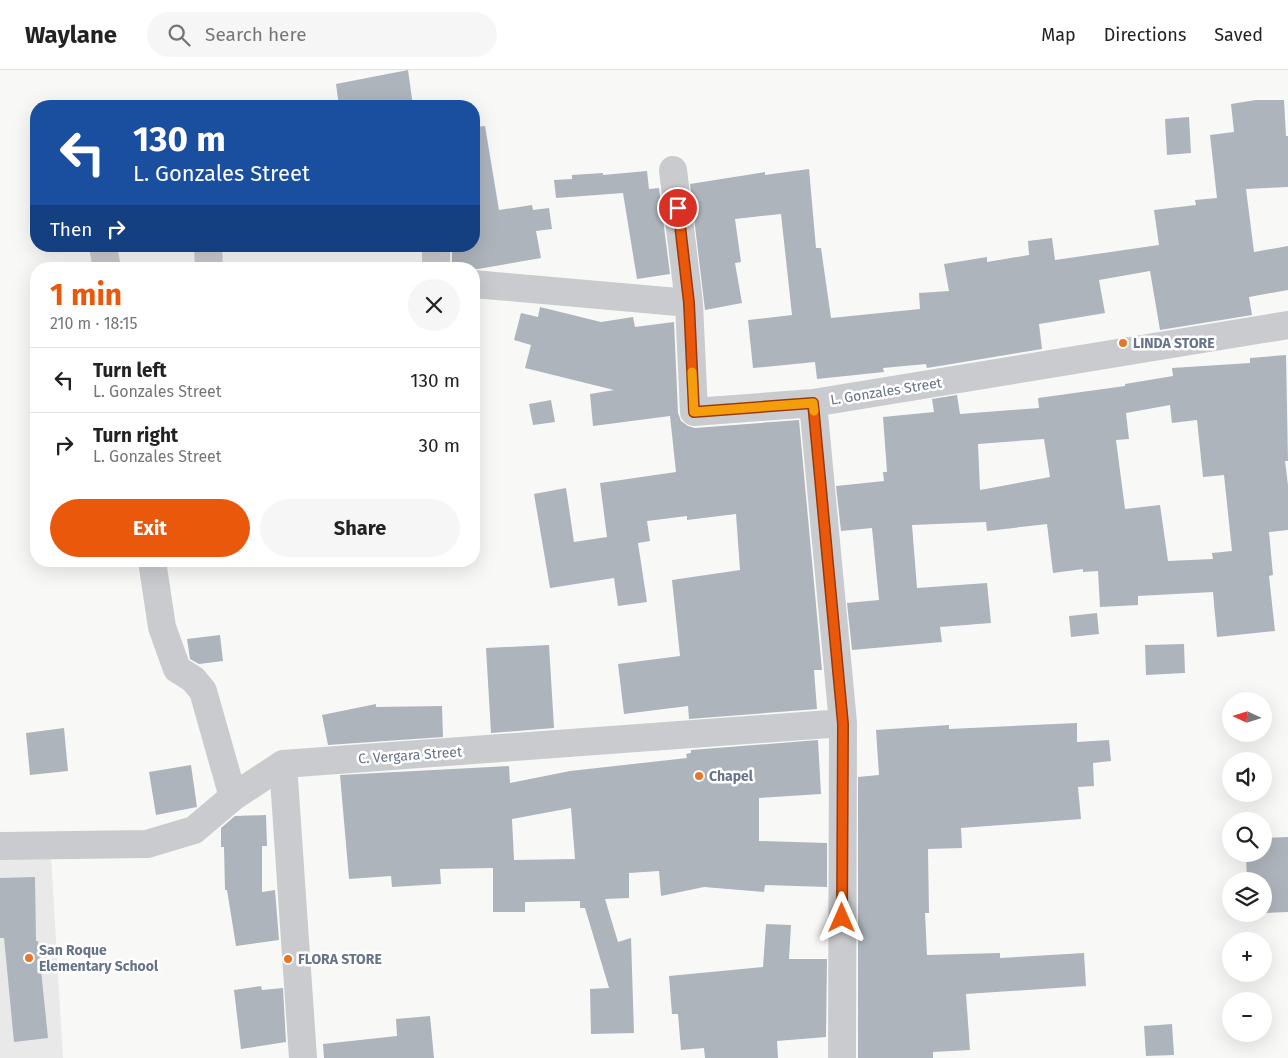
<!DOCTYPE html>
<meta charset="utf-8">
<style>
body{margin:0;font-family:"Fira Sans",sans-serif;background:#f6f6f6;color:#222;height:100vh;display:flex;flex-direction:column;font-size:19px;white-space:nowrap}
*{box-sizing:border-box;margin:0}
p{font-size:16px;color:#767676}
.icon{flex:none;width:28px;height:28px;fill:none;stroke:currentColor;stroke-width:2;stroke-linecap:round;stroke-linejoin:round}
.map{position:relative;flex:1;overflow:hidden}
.side{position:absolute;left:30px;top:192px;width:450px;height:305px;display:flex;flex-direction:column;background:#fff;border-radius:20px;box-shadow:0 5px 20px #0002}
.side>*{flex:none}
.top-card{position:absolute;left:30px;top:30px;width:450px;height:152px;border-radius:20px;box-shadow:0 5px 20px #0002;background:#1a4fa0;color:#fff;overflow:hidden}
.needle{width:32px;rotate:274deg}
.controls{position:absolute;left:1222px;top:622px;display:grid;gap:10px}
.controls a{display:grid;place-items:center;width:50px;height:50px;border-radius:50%;background:#fff;box-shadow:0 5px 20px #0002;font-size:25px}
.pin{position:absolute;display:grid;place-items:center;width:42px;height:42px;color:#fff;margin:-21px;border:2px solid #fff;border-radius:50%;box-shadow:0 1px 5px #0007}
.me{position:absolute;width:55px;margin:-28px;rotate:0deg;stroke-linejoin:round;filter:drop-shadow(0 0 4px #0008)}
.turn{display:flex;align-items:center;gap:18px;height:105px;padding:0 20px;font-size:22px}
.turn .icon{width:65px;height:65px;stroke-width:2.5}
.turn b{display:block;font-size:35px;line-height:42px}
.then{display:flex;align-items:center;height:48px;padding:0 20px;background:#0003;gap:10px;font-size:19px}
.round{display:grid;place-items:center;flex:none;width:52px;height:52px;border-radius:26px;background:#f6f6f6}
.summary{display:flex;align-items:center;justify-content:space-between;height:85px;padding:0 20px}
h1{font-size:30px;font-weight:700;line-height:38px;color:#ea580c}
.cta{display:flex;gap:10px;margin-top:auto;padding:10px 20px}
.cta a{flex:1;height:58px;border-radius:30px;background:#ea580c;color:#fff;font-size:20px;font-weight:700;line-height:58px;text-align:center}
.cta a+a{background:#f6f6f6;color:#222}
ul{padding:0;list-style:none}
li{display:flex;align-items:center;gap:15px;height:65px;padding:0 20px;border-top:1px solid #e0e0e0}
li div{flex:1}
li b{display:block;font-size:19px}
li em{font-style:normal}
header{display:flex;align-items:center;gap:30px;box-sizing:border-box;height:70px;padding:0 25px;background:#fff;border-bottom:1px solid #e0e0e0}
header strong{font-size:24px}
nav{display:flex;gap:28px;margin-inline-start:auto;font-size:18px}
.search{width:350px;height:45px;background:#f6f6f6;display:flex;align-items:center;gap:12px;box-sizing:border-box;padding:0 18px;border-radius:28px;color:#767676;font-size:19px}
.map>svg:first-child{display:block}
</style>
<header>
<strong>Waylane</strong>
<div class="search"><svg class="icon" aria-label="search" viewBox="0 0 24 24"><circle cx="10" cy="10" r="6"/><path d="M15 15l6 6"/></svg>Search here</div>
<nav><a>Map</a><a>Directions</a><a>Saved</a></nav>
</header>
<div class="map">
<svg width="1288" height="988" viewBox="0 0 1288 988">
<rect width="100%" height="100%" fill="#f8f9f6"/>
<path fill="#e9e9e9" d="M 51,786 L 63,988 L 0,988 L 0,789 Z"/>
<path fill="#aeb4bc" fill-rule="evenodd" d="M 408,0 L 413,36 L 339,36 L 336,14 Z
M 1256,30 L 1284,30 L 1286,66 L 1288,66 L 1288,117 L 1246,119 L 1254,182 L 1288,176 L 1288,220 L 1249,227 L 1252,245 L 1160,260 L 1150,201 L 1099,210 L 1105,243 L 1039,254 L 1042,279 L 927,298 L 926,294 L 883,298 L 884,302 L 817,309 L 815,292 L 753,298 L 748,250 L 792,245 L 781,144 L 735,149 L 741,192 L 735,193 L 742,233 L 705,240 L 690,114 L 765,102 L 765,105 L 809,99 L 816,178 L 821,178 L 831,248 L 920,239 L 919,223 L 949,221 L 944,194 L 987,187 L 987,192 L 1029,185 L 1028,171 L 1052,168 L 1055,190 L 1159,175 L 1154,140 L 1196,135 L 1195,130 L 1217,128 L 1210,65 L 1234,62 L 1231,34 Z
M 1189,47 L 1191,83 L 1167,85 L 1165,49 Z
M 485,56 L 499,140 L 532,135 L 533,140 L 549,138 L 552,159 L 536,161 L 541,188 L 478,199 L 452,199 L 452,179 L 474,176 L 474,57 Z
M 647,101 L 649,119 L 659,118 L 670,204 L 637,209 L 623,123 L 556,128 L 554,110 L 572,109 L 572,105 L 603,103 L 603,105 Z
M 540,237 L 601,252 L 633,247 L 635,257 L 674,252 L 678,343 L 681,351 L 688,356 L 695,358 L 799,350 L 822,600 L 814,600 L 817,639 L 689,649 L 688,636 L 624,644 L 618,594 L 680,586 L 672,510 L 740,500 L 736,444 L 687,450 L 687,446 L 647,451 L 650,471 L 638,473 L 647,532 L 618,536 L 614,508 L 550,518 L 534,424 L 566,418 L 574,472 L 607,467 L 600,413 L 676,402 L 670,346 L 593,356 L 590,324 L 614,320 L 525,298 L 531,275 L 514,270 L 521,243 L 538,247 Z
M 1286,285 L 1288,391 L 1285,391 L 1288,415 L 1288,460 L 1269,462 L 1273,505 L 1269,506 L 1275,561 L 1217,567 L 1213,522 L 1138,526 L 1138,535 L 1100,537 L 1098,501 L 1083,502 L 1083,499 L 1053,503 L 1047,454 L 987,461 L 986,452 L 912,455 L 917,518 L 987,513 L 991,553 L 940,557 L 942,572 L 852,580 L 847,533 L 879,530 L 872,458 L 841,461 L 836,416 L 884,411 L 883,402 L 887,402 L 883,347 L 934,342 L 932,329 L 957,325 L 960,344 L 1039,338 L 1038,328 L 1125,316 L 1125,314 L 1173,306 L 1172,298 L 1250,293 L 1250,288 ZM 1170,335 L 1172,353 L 1197,350 L 1203,407 L 1224,405 L 1232,481 L 1212,483 L 1213,489 L 1168,491 L 1160,435 L 1125,439 L 1116,370 L 1129,369 L 1126,343 ZM 1044,369 L 1050,407 L 980,420 L 978,374 Z
M 551,330 L 555,352 L 533,355 L 529,334 Z
M 1097,543 L 1099,564 L 1071,567 L 1069,546 Z
M 220,565 L 223,591 L 199,594 L 190,589 L 187,569 Z
M 1184,574 L 1185,603 L 1146,605 L 1145,575 Z
M 549,575 L 554,658 L 491,663 L 486,578 Z
M 376,634 L 376,637 L 442,636 L 443,667 L 328,675 L 322,645 Z
M 1077,653 L 1077,672 L 1109,670 L 1111,691 L 1093,693 L 1094,716 L 1078,717 L 1081,749 L 961,758 L 962,778 L 928,779 L 929,843 L 925,843 L 927,885 L 1000,883 L 1000,888 L 1084,883 L 1086,916 L 966,924 L 970,980 L 933,982 L 933,988 L 858,988 L 858,707 L 879,705 L 876,660 L 949,655 L 949,659 Z
M 64,658 L 68,701 L 30,705 L 26,663 Z
M 818,670 L 821,724 L 759,728 L 759,771 L 827,773 L 827,817 L 765,815 L 764,822 L 704,817 L 661,826 L 659,801 L 629,803 L 629,828 L 605,829 L 618,872 L 631,868 L 634,963 L 591,964 L 590,919 L 609,918 L 585,838 L 580,838 L 580,831 L 525,832 L 525,842 L 493,842 L 493,798 L 440,799 L 441,814 L 392,817 L 391,806 L 349,809 L 340,705 L 509,696 L 510,713 L 570,701 L 687,688 L 686,684 L 691,683 L 691,680 ZM 571,738 L 575,789 L 514,790 L 512,749 Z
M 191,695 L 197,737 L 156,745 L 149,702 Z
M 266,745 L 267,776 L 262,776 L 262,822 L 275,820 L 279,870 L 236,876 L 227,820 L 225,820 L 224,777 L 221,777 L 221,758 L 235,746 Z
M 1288,767 L 1288,842 L 1264,843 L 1264,811 L 1247,811 L 1246,784 L 1264,784 L 1264,768 Z
M 35,807 L 36,871 L 38,871 L 48,968 L 14,972 L 4,868 L 0,868 L 0,808 Z
M 766,854 L 791,855 L 789,889 L 827,889 L 826,967 L 777,971 L 778,988 L 705,988 L 704,978 L 681,980 L 678,944 L 672,944 L 669,906 L 763,897 Z
M 261,916 L 262,920 L 283,918 L 286,972 L 241,979 L 234,920 Z
M 430,946 L 434,988 L 324,988 L 323,974 L 397,966 L 396,949 Z
M 1172,954 L 1174,985 L 1146,986 L 1144,956 Z"/>
<g fill="none" stroke-linecap="round" stroke-linejoin="round">
<path stroke="#c9cbcf" stroke-width="28" d="M 673,100 L 689,233 L 694,342 L 813,333 L 1288,255
M 103,176 L 107,199
M 208,176 L 209,199
M 436,176 L 436,199
M 474,214 L 689,233
M 813,333 L 843,653 L 842,988
M 152,491 L 162,557 L 177,599 L 193,609 L 203,621 L 233,727
M 283,694 L 303,988
M 0,776 L 147,774 L 194,760 L 233,727 L 283,694 L 843,653"/>
</g>
<g fill="none" stroke-linecap="round" stroke-linejoin="round">
<defs>
<path id="route" d="M 678,138 L 689,233 L 694,342 L 813,333 L 843,654 L 842,848"/>
</defs>
<use href="#route" stroke="#983908" stroke-width="12"/>
<use href="#route" stroke="#ea580c" stroke-width="9"/>
<path stroke="#f59e0b" stroke-width="9" d="M 692,302 L 694,342 L 813,333 L 814,341"/>
</g>
<g fill="#e77728" stroke="#fff" stroke-width="2">
<circle cx="1123" cy="273" r="5"/>
<circle cx="699" cy="706" r="5"/>
<circle cx="29" cy="888" r="5"/>
<circle cx="288" cy="889" r="5"/>
</g>
<g text-anchor="middle" stroke-width="5" stroke-linejoin="round" paint-order="stroke">
<g font-size="14" font-weight="bold" fill="#677388" stroke="#fff" text-anchor="start">
<text x="1133" y="278">LINDA STORE</text>
<text x="709" y="711">Chapel</text>
<text x="39" y="885">San Roque<tspan x="39" dy="16">Elementary School</tspan></text>
<text x="298" y="894">FLORA STORE</text>
</g>
<g font-size="14" fill="#677388" stroke="#fff">
<text transform="translate(886 321) rotate(-9)" y="5">L. Gonzales Street</text>
<text transform="translate(410 685) rotate(-4)" y="5">C. Vergara Street</text>
</g>
</g>
</svg>
<div class="controls">
<a><svg class="needle" viewBox="-14 -14 28 28"><path d="M0-13l5 13h-10z" fill="#e53935"/><path d="M0 13l5-13h-10z" fill="#767676"/></svg></a>
<a><svg class="icon" aria-label="sound" viewBox="0 0 24 24"><path d="M4 9h4l5-4v14l-5-4H4zM17 9q2 3 0 6"/></svg></a>
<a><svg class="icon" aria-label="search" viewBox="0 0 24 24"><circle cx="10" cy="10" r="6"/><path d="M15 15l6 6"/></svg></a>
<a><svg class="icon" aria-label="layers" viewBox="0 0 24 24"><path d="M12 4l9 5-9 5-9-5zM3 14l9 5 9-5"/></svg></a>
<a>+</a>
<a>−</a>
</div>
<div class="pin" style="left:678px;top:138px;background:#d93025"><svg class="icon" aria-label="arrive" viewBox="0 0 24 24"><path d="M6 21V4h12l-3 4 3 4H6"/></svg></div>
<svg class="me" style="left:842px;top:848px" viewBox="-20 -20 40 40"><path d="M0-17L14 15 0 8-14 15z" fill="#ea580c" stroke="#fff" stroke-width="4"/></svg>
<div class="top-card">
<div class="turn"><svg class="icon" aria-label="left" viewBox="0 0 24 24"><path d="M17 20v-9H6M10 6l-5 5 5 5"/></svg><div><b>130 m</b>L. Gonzales Street</div></div>
<div class="then">Then<svg class="icon" aria-label="right" viewBox="0 0 24 24"><path d="M7 20v-9h11M14 6l5 5-5 5"/></svg></div>
</div>
<section class="side">
<div class="summary"><div><h1>1 min</h1><p>210 m · 18:15</p></div><a class="round"><svg class="icon" aria-label="close" viewBox="0 0 24 24"><path d="M6 6l12 12M18 6L6 18"/></svg></a></div>
<ul>
<li><svg class="icon" aria-label="left" viewBox="0 0 24 24"><path d="M17 20v-9H6M10 6l-5 5 5 5"/></svg><div><b>Turn left</b><p>L. Gonzales Street</p></div><em>130 m</em></li>
<li><svg class="icon" aria-label="right" viewBox="0 0 24 24"><path d="M7 20v-9h11M14 6l5 5-5 5"/></svg><div><b>Turn right</b><p>L. Gonzales Street</p></div><em>30 m</em></li>
</ul>
<div class="cta"><a>Exit</a><a>Share</a></div>
</section>
</div>
